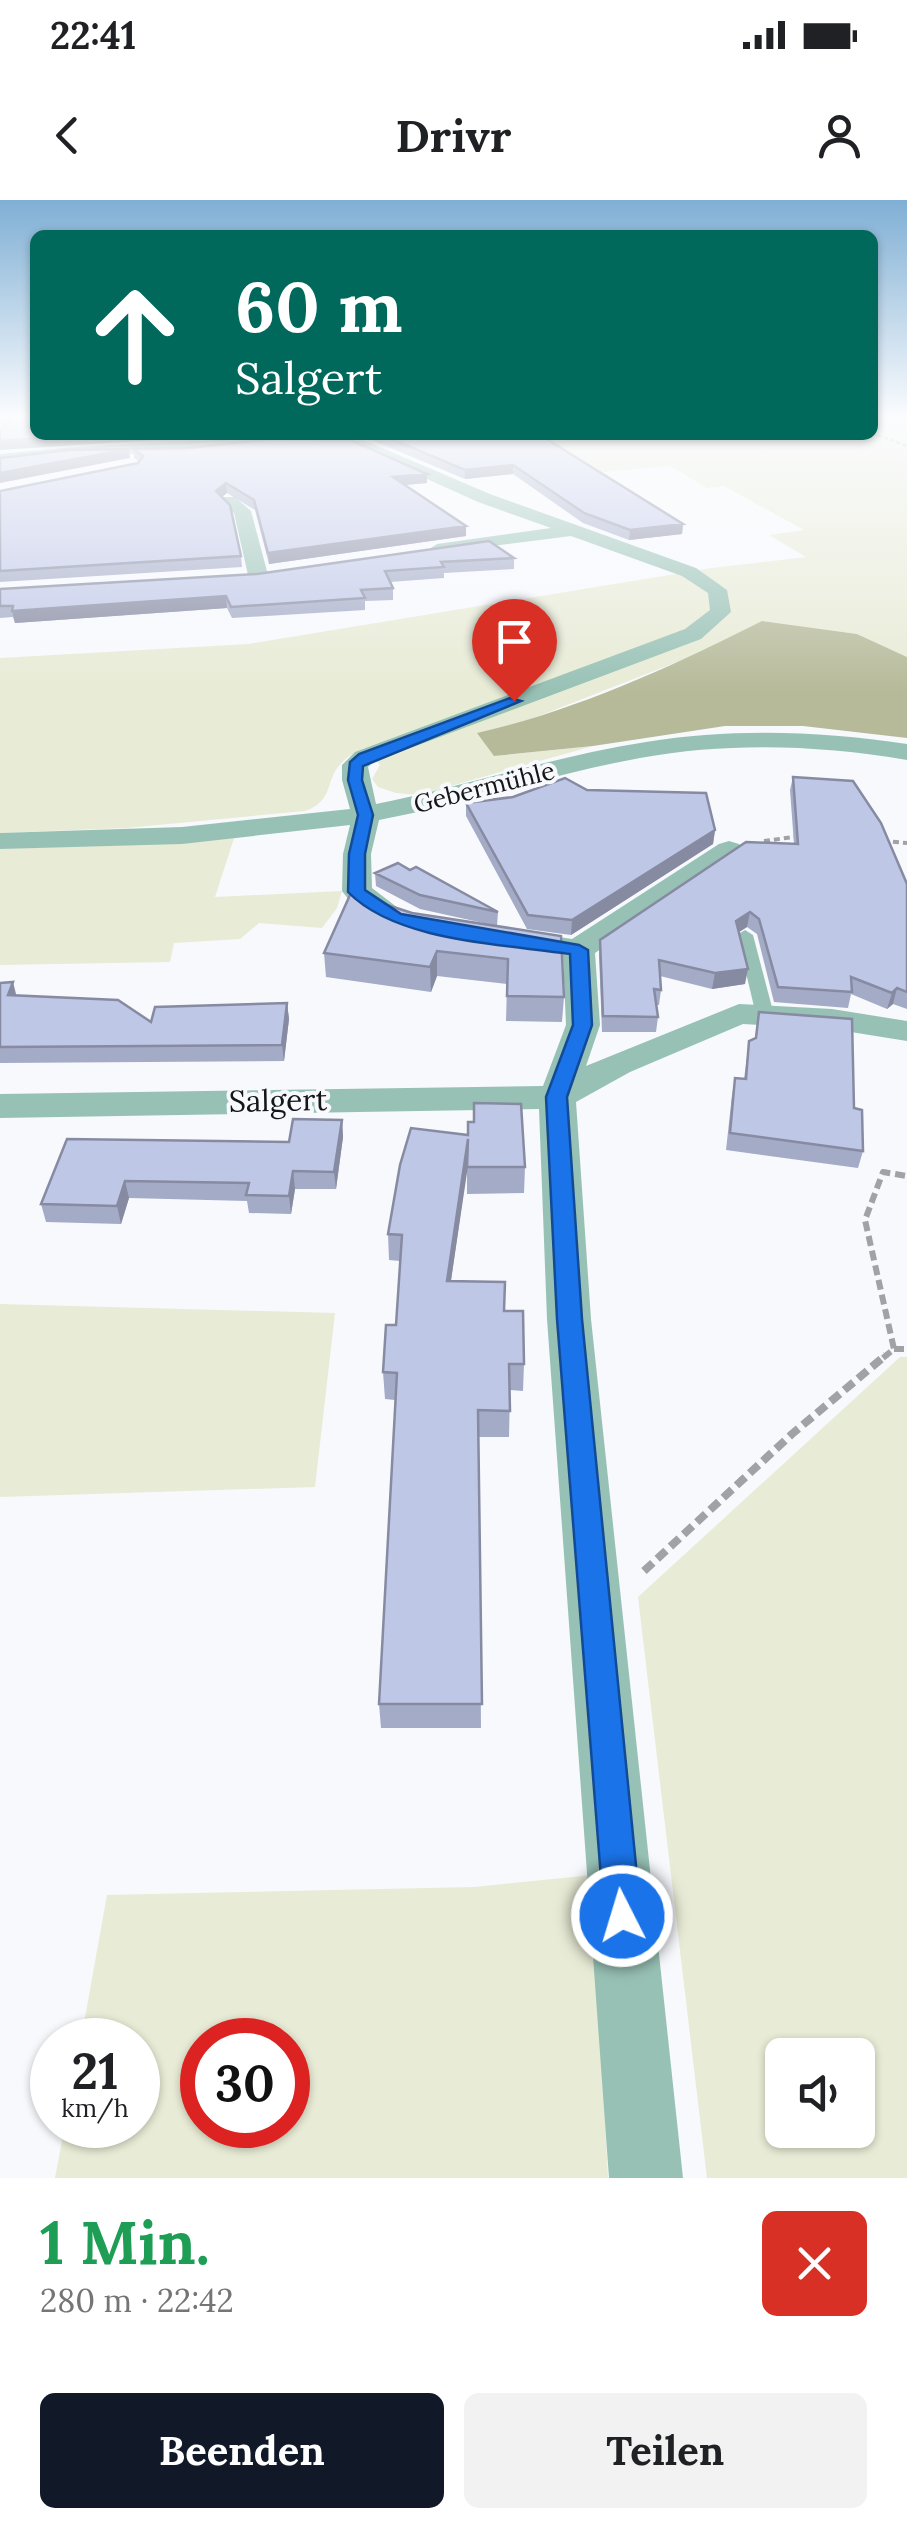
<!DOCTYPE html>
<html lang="de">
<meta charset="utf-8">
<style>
body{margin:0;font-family:Lora,serif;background:#f2f2f2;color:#202124;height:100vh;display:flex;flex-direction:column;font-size:38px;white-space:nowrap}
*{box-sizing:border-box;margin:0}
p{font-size:32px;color:#757577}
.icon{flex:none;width:55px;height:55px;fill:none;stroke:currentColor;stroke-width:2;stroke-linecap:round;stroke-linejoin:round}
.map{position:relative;height:1978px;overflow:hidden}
.sheet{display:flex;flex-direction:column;background:#fff;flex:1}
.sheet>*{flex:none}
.top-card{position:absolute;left:30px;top:30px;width:848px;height:210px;border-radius:15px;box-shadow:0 2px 8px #0004;background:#00695c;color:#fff;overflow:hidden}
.buttons{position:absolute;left:765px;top:1838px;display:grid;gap:20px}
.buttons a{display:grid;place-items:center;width:110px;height:110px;border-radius:15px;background:#fff;box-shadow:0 2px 8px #0004;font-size:50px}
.speed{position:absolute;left:30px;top:1818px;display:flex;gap:20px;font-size:50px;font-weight:700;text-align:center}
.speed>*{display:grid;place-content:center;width:130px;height:130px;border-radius:50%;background:#fff;box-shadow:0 2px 8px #0004;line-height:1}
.speed small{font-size:25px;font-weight:400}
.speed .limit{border:15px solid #d22;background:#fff;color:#111}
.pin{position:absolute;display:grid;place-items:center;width:85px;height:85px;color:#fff;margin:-102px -42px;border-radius:50% 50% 50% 0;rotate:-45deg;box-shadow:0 0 10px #0007}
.pin .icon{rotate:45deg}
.me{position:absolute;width:110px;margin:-55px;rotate:355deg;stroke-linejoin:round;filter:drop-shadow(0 0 8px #0008)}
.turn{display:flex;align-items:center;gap:35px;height:210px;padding:0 40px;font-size:45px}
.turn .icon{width:130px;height:130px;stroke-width:2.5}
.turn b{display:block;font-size:70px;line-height:85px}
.round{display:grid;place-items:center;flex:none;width:105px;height:105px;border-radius:15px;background:#f2f2f2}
.overview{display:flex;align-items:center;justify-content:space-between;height:170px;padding:0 40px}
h1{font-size:60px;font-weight:700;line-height:75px;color:#1e9e55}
.cta{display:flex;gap:20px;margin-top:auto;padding:20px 40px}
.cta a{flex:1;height:115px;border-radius:15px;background:#111827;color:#fff;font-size:40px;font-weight:700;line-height:115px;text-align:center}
.cta a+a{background:#f2f2f2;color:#202124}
.status{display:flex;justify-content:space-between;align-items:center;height:70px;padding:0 50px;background:#fff;direction:ltr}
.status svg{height:28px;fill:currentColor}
header{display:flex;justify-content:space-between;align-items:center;height:130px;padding:0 40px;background:#fff;font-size:45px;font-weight:700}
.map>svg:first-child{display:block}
</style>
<div class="status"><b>22:41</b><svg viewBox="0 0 49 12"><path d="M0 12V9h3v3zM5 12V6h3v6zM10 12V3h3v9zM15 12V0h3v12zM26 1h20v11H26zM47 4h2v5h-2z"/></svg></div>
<header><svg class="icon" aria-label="back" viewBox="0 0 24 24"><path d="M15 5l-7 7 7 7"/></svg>Drivr<svg class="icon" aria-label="person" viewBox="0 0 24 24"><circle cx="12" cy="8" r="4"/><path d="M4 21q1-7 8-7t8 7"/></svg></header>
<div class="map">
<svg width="907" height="1978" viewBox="0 0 907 1978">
<rect width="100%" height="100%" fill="#f7f9fd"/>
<path fill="#e8ebd5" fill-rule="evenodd" d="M 873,216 L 907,216 L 907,457 L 857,434 L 762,421 L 700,453 L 516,525 L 478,533 L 495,556 L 593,546 L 419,595 L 396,593 L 378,587 L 372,579 L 380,565 L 365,548 C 315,568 343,598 305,611 L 126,628 L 0,633 L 0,458 L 248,444 L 712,368 L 806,357 L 769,335 L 804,330 L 724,286 L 707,288 L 670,266 L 594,273 L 543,239 L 590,235 L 872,235 Z
M 237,629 L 215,697 L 342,691 L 337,708 L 322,728 L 259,723 L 240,739 L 174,743 L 170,762 L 0,765 L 0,649 Z
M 0,1104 L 335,1113 L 315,1287 L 0,1297 Z
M 900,1157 L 907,1157 L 907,1978 L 707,1978 L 638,1397 ZM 782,1855 L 858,1855 L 858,1930 L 782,1930 Z
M 593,1675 L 608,1978 L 55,1978 L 65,1925 L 138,1925 L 138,1840 L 81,1840 L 107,1695 L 474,1687 ZM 202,1840 L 288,1840 L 288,1925 L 202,1925 Z"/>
<path fill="#b6ba99" d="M 762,421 L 857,434 L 907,457 L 907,538 L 803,526 L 725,526 L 593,546 L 494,556 L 477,533 C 575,511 673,466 762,421 Z"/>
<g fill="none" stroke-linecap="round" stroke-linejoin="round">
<path stroke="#a0a2a5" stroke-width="2.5" stroke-dasharray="4 2.5" stroke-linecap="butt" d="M 872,233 L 907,246"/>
<path stroke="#a0a2a5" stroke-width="4" stroke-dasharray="6 4" stroke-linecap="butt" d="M 764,641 L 801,636
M 883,641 L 907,643"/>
<path stroke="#a0a2a5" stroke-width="6" stroke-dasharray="10 5" stroke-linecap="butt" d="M 894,1149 L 907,1149
M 883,1158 L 894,1149 L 865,1020 L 883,972 L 907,976"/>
<path stroke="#a0a2a5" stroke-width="8" stroke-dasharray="12 6" stroke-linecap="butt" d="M 644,1371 L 792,1234 L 886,1155"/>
<path fill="#98c1b5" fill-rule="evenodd" d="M 745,730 L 753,735 L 774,815 L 771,819 L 765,820 L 756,815 L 737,735 Z"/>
<path fill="#98c1b5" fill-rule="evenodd" d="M 2,216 L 16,216 L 16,224 L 0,236 Z
M 274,236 L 361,239 L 490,294 L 696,368 L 727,390 L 731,412 L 701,439 L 373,562 L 368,567 L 376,604 C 467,586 555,556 646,542 C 734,528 820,531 907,544 L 907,560 C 818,545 729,542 640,558 C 552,574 466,603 379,620 L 371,654 L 372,688 L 411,718 L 407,725 C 385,730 355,709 342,691 L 343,654 L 350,625 L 182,644 L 0,649 L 0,633 L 182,627 L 350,609 L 342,580 L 342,565 L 355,552 L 685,429 L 710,410 L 708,393 L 682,376 L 571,336 L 430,354 L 428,350 L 437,344 L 551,328 L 478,302 L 354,246 L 274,244 L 190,253 L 70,255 L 0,264 L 0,254 C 91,243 183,244 274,236 Z
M 223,297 L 235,297 L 251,311 L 268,375 L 265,379 L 258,381 L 248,375 L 234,313 L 223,305 Z
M 729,641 L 739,644 L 743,650 L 739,656 L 595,753 L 600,825 L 586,866 L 739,804 L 832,809 L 907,821 L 907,841 L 832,829 L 743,824 L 630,872 L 576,902 L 591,1119 L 683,1978 L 609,1978 L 547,1119 L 539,909 L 0,918 L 0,894 L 543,886 L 566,825 L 563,757 L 496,745 L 491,738 L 496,731 L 507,729 L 572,739 L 719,644 Z"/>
</g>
<path fill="#a4abc7" d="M 348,235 L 553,235 L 542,236 L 683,324 L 682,334 L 629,340 L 583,323 L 513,274 L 465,279 L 362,236 Z
M 133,249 L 427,274 L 427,283 L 405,285 L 466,326 L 466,336 L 269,364 L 255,310 L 227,293 L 222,297 L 241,356 L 242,367 L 0,382 L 0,291 L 138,263 L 140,262 L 134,258 Z
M 514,358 L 514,369 L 444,373 L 444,378 L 390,382 L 393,388 L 393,400 L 365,401 L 365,410 L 232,418 L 227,408 L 15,423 L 13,417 L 0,418 L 0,389 Z
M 793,577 L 907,684 L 907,809 L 893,804 L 887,809 L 851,794 L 848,808 L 774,802 L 757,734 L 747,727 L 739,732 L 745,784 L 712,789 L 660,776 L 661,790 L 659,805 L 656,805 L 658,817 L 656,832 L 602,832 L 599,755 L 600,740 L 794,644 L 790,590 Z
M 587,590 L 715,630 L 713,644 L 571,735 L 527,729 L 466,616 L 466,603 Z
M 410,670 L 498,712 L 497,726 L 420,709 L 376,686 L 375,673 Z
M 381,703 L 412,713 L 561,736 L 564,797 L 562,822 L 506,821 L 507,784 L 437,776 L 431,792 L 326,777 L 324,753 Z
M 0,783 L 17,796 L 151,822 L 287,803 L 289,819 L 284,861 L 0,863 Z
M 759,812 L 854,908 L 863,951 L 858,968 L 726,950 L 732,895 L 735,878 L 744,879 L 749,841 L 755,839 Z
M 342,920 L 343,937 L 336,989 L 295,989 L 291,1014 L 249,1013 L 247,1001 L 129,998 L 121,1024 L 46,1022 L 41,1004 L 67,939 L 289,942 Z
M 400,965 L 525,967 L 524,993 L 467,994 L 467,968 L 451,1081 L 504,1111 L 524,1164 L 523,1191 L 510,1190 L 509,1237 L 479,1237 L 481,1528 L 381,1528 L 379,1504 L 395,1200 L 385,1199 L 383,1172 L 396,1125 L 400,1061 L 389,1060 L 388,1034 Z"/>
<path fill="#868ba2" d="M 95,235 L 232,235 L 0,250 L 0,241 Z
M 129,249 L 130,258 L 0,283 L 0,273 Z
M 513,265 L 513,274 L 465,279 L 465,270 Z
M 427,274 L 427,283 L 393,286 L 393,277 Z
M 226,283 L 227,293 L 217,301 L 216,291 Z
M 683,324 L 682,334 L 629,340 L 630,330 Z
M 466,326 L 466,336 L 269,364 L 268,353 Z
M 226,396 L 227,408 L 15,423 L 12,411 Z
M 715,630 L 713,644 L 571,735 L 572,720 Z
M 750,712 L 747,727 L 733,736 L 736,721 Z
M 437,751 L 437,776 L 431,792 L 430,767 Z
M 748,769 L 745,784 L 712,789 L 715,773 Z
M 13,782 L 17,798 L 8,795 Z
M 897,788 L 893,804 L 887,809 L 892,793 Z
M 287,803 L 289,819 L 284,861 L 282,845 Z
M 342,920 L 343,937 L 336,989 L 334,972 Z
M 468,939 L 468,966 L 447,1107 L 447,1081 Z
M 293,971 L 295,989 L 291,1014 L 289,996 Z
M 125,981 L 129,998 L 121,1024 L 117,1006 Z"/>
<path fill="#bfc7e7" stroke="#868ba2" stroke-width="2.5" d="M 17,216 L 35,216 L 35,235 L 95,235 L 0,241 L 0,230 L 16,218 Z
M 382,235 L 540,235 L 683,324 L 630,330 L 584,313 L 513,265 L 465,270 Z
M 273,239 L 353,241 L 427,274 L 393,277 L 466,326 L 268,353 L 254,300 L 226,283 L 216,291 L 230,305 L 241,356 L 0,371 L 0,291 L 138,263 L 143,256 L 133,249 L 189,248 Z
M 129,249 L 0,273 L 0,258 L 69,250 Z
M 489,341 L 514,358 L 441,362 L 444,367 L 385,371 L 393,388 L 361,390 L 365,398 L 231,407 L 226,396 L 12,411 L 13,406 L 0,406 L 0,389 L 257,374 Z
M 793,577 L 853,581 L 881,623 L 907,684 L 907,792 L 897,788 L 892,793 L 851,777 L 852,792 L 778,787 L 759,719 L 750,712 L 736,721 L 748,769 L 715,773 L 659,760 L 661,790 L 654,789 L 658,817 L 603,816 L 600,740 L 746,642 L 798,644 Z
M 565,578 L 587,590 L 706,593 L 715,630 L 572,720 L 528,715 L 466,603 L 513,597 Z
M 398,663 L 410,670 L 416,667 L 498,712 L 420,695 L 375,673 Z
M 354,686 L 381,703 L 412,713 L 561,736 L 564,797 L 507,796 L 508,759 L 437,751 L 430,767 L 324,753 Z
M 13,782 L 8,795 L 118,800 L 151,822 L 155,807 L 287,803 L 282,845 L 0,847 L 0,783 Z
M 759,812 L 852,819 L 854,908 L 862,910 L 863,951 L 730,933 L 735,878 L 746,879 L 749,841 L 756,838 Z
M 474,903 L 521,904 L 525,967 L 467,967 L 468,939 L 447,1081 L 505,1082 L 504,1111 L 523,1111 L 524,1164 L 509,1164 L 510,1211 L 478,1210 L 482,1504 L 379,1504 L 397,1173 L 383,1172 L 386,1125 L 396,1125 L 402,1035 L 388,1034 L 400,965 L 411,928 L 468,935 L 468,922 L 474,922 Z
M 293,919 L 342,920 L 334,972 L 293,971 L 289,996 L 246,995 L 249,983 L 125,981 L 117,1006 L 41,1004 L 67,939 L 289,942 Z"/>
<linearGradient id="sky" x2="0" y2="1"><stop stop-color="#7fafd4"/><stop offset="0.44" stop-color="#fbfcfe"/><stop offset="1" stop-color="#fbfcfe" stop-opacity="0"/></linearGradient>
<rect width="907" height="493" fill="url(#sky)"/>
<path fill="#1a73e8" stroke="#114b97" stroke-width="2.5" d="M 510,498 L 521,501 L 363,566 L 362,580 L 373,615 L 365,654 L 365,690 L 401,714 L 579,745 L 588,750 L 592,825 L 567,897 L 582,1119 L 641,1716 L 635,1728 L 622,1734 L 609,1728 L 604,1716 L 557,1119 L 546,897 L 573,825 L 570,754 C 503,744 397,742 348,692 L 349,654 L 358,615 L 348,580 L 350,562 L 359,554 Z"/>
<g text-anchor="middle" stroke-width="8" stroke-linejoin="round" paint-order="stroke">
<g font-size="25" fill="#151617" stroke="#f7f9fd">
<text transform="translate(484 587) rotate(-14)" y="9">Gebermühle</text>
</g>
<g font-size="30" fill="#151617" stroke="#f7f9fd">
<text transform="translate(278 901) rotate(-1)" y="10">Salgert</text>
</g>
</g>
</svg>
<div class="buttons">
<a><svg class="icon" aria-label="sound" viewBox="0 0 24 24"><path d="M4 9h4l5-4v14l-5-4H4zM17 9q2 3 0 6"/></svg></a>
</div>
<div class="speed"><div>21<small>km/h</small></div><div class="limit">30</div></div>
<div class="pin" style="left:514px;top:501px;background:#d93025"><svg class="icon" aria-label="arrive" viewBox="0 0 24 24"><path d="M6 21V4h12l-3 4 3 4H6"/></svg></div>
<svg class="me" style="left:622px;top:1716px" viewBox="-20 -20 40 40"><circle r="17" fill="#1a73e8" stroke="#fff" stroke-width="3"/><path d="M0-11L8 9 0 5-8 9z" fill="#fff"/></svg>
<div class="top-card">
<div class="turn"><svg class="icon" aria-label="ahead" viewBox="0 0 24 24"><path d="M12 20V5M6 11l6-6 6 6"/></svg><div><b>60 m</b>Salgert</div></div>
</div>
</div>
<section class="sheet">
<div class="overview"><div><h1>1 Min.</h1><p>280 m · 22:42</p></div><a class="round" style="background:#d93025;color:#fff"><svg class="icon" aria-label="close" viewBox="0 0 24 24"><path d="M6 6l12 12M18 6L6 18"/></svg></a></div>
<div class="cta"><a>Beenden</a><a>Teilen</a></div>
</section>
